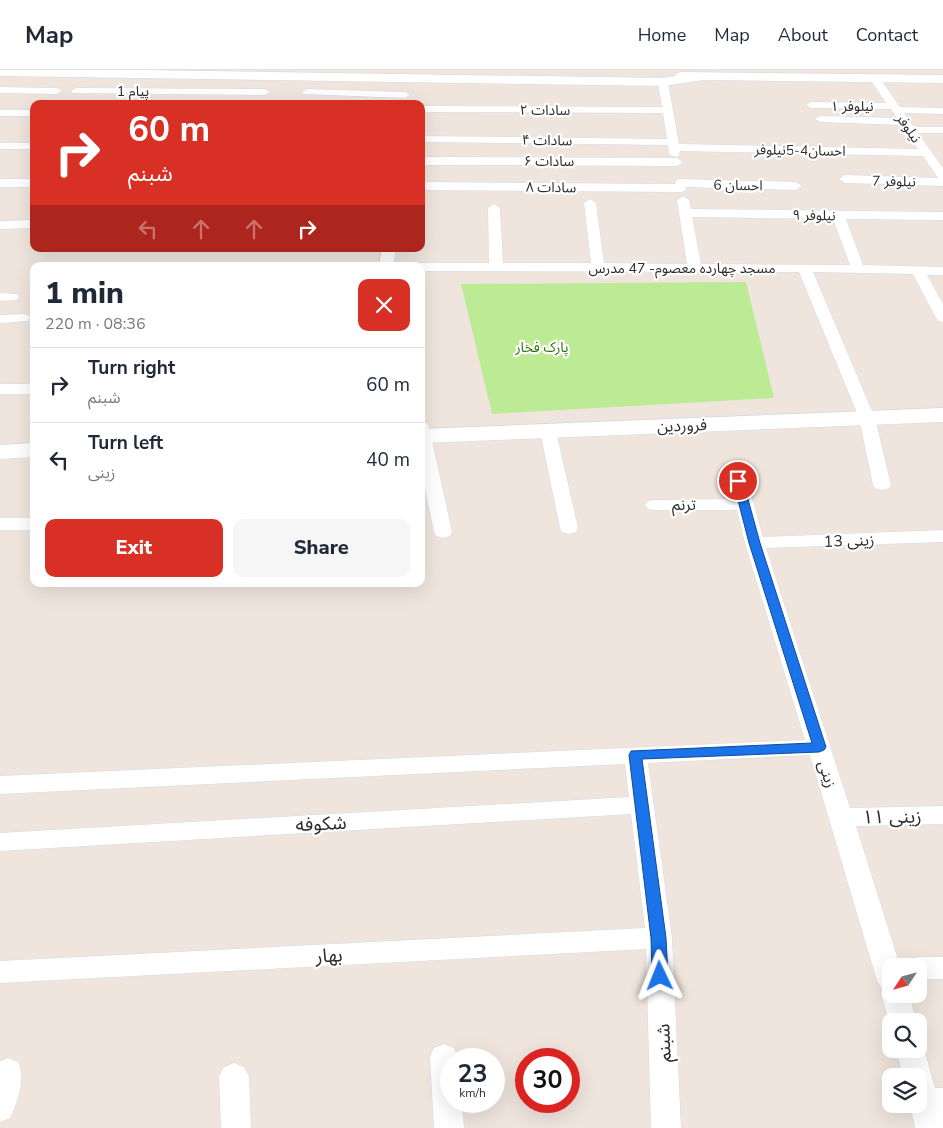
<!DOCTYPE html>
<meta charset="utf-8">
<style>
body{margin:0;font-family:"Nunito Sans","Noto Sans Arabic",sans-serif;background:#f6f6f7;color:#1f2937;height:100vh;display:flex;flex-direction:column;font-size:19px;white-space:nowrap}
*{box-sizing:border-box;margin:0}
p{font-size:16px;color:#747a83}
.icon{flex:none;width:28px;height:28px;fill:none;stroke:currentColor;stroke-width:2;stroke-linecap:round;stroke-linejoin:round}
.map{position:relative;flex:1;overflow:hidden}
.details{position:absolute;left:30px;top:192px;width:395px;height:325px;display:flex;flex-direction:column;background:#fff;border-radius:10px;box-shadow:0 5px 20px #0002}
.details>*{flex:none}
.top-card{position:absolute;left:30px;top:30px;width:395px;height:152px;border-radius:10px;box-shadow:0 5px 20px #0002;background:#d93025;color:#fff;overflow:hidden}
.needle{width:32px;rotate:234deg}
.tools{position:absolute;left:882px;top:888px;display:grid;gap:10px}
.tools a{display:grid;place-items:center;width:45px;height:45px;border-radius:10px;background:#fff;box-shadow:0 5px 20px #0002;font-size:25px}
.speed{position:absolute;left:440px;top:978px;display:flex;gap:10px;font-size:25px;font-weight:700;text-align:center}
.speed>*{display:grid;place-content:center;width:65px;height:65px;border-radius:50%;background:#fff;box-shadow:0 5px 20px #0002;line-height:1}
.speed small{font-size:12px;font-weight:400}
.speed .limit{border:8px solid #d22;background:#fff;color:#111}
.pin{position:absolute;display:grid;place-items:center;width:42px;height:42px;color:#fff;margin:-21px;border:2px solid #fff;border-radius:50%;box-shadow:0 1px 5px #0007}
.me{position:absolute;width:55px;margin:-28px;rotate:358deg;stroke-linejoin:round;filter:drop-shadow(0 0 4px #0008)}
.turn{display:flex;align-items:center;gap:18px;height:105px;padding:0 15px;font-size:22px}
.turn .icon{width:65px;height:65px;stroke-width:2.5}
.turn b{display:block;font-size:35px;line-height:42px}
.lanes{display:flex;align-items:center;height:48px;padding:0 15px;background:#0003;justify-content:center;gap:25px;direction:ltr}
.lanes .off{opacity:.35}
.round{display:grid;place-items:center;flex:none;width:52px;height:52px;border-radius:10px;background:#f6f6f7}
.summary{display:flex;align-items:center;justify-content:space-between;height:85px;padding:0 15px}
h1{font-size:30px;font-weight:800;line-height:38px}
.action{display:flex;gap:10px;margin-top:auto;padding:10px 15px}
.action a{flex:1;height:58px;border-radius:10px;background:#d93025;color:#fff;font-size:20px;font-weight:800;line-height:58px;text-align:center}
.action a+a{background:#f6f6f7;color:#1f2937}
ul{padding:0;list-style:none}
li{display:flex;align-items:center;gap:15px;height:75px;padding:0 15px;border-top:1px solid #e0e1e3}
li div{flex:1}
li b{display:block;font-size:19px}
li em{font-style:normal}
header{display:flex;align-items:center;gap:30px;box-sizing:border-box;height:70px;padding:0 25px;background:#fff;border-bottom:1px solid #e0e1e3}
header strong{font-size:24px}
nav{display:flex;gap:28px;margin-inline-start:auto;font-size:18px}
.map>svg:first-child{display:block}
</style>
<header>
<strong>Map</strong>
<nav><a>Home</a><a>Map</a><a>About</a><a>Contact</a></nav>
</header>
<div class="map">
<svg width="943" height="1058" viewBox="0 0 943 1058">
<rect width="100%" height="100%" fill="#efe5dd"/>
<path fill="#bdeb95" d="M 746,212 L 774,328 L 492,344 L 461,214 Z"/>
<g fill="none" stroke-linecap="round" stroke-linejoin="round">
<defs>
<path id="street" d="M 875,6 L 879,7 L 900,37 L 943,38 L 943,44 L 904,43 L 914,57 L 943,57 L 943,63 L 918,63 L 943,98 L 943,116 L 845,113 L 839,109 L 845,105 L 938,108 L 923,86 L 680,81 L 679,86 L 675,87 L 669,84 L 668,75 L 421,72 L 421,66 L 667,69 L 663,43 L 421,42 L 421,36 L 662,37 L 658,12 L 663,9 L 668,12 L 679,74 L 918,79 L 902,55 L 820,52 L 815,49 L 820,46 L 897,48 L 891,39 L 811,38 L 806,35 L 811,32 L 886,33 L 870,9 Z
M 0,17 L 57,18 L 62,21 L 57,24 L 0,23 Z
M 76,18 L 265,19 L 270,22 L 265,25 L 72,23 L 71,21 Z
M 307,19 L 405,22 L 410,25 L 405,28 L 303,24 L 302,22 Z
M 0,40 L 34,40 L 34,46 L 0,46 Z
M 0,73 L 34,73 L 34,79 L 0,79 Z
M 421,87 L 677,88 L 683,92 L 677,96 L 421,95 Z
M 0,109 L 34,109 L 34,117 L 0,117 Z
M 680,109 L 796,112 L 802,116 L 796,120 L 686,117 L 685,121 L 681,122 L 421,120 L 421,112 L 675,114 L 676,110 Z
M 683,126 L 689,130 L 691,139 L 943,142 L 943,150 L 846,149 L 863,195 L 943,197 L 943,205 L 927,205 L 943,234 L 943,252 L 938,251 L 936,248 L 913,204 L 813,202 L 875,348 L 891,415 L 888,419 L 882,420 L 876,419 L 873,415 L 859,348 L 799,202 L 421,201 L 421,196 L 415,196 L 421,193 L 489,193 L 488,138 L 494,134 L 500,138 L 503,193 L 591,193 L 584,133 L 590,129 L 596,133 L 604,193 L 687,194 L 677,130 ZM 692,147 L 833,149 L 850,195 L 701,194 Z
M 34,150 L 34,158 L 0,159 L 0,151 Z
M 382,179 L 396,179 L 393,196 L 379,196 Z
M 0,223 L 17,224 L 19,227 L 17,230 L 0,231 Z
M 23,244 L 28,245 L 30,248 L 28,251 L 0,253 L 0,245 Z
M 0,314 L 34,314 L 34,324 L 0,324 Z
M 421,352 L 427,353 L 429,357 L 452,462 L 450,466 L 443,468 L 436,466 L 434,462 L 421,400 Z
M 548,356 L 554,357 L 556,361 L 578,458 L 576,462 L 569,464 L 562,462 L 560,458 L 540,361 L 542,357 Z
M 738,406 L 744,407 L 747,411 L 763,467 L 943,460 L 943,472 L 766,478 L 850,738 L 943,736 L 943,754 L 856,756 L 900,896 L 891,896 L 891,924 L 909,924 L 916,951 L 891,951 L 891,958 L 881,924 L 883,920 L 877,911 L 810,685 L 648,693 L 672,868 L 681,1058 L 651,1058 L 646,879 L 0,913 L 0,891 L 645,858 L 631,744 L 0,781 L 0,763 L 629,727 L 625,694 L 0,724 L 0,706 L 805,670 L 745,473 L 737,440 L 654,440 L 648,439 L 645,435 L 648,431 L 654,430 L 734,429 L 729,411 L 732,407 Z
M 0,448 L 34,448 L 34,460 L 0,460 Z
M 919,887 L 943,887 L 943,909 L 919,909 L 919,896 L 906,896 L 909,890 Z
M 919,970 L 924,979 L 935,1018 L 943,1018 L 943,1058 L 915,1058 L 910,1034 L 919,1034 L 919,1006 L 903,1006 L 896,979 L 919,979 Z
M 444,974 L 454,978 L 458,989 L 451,989 L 451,1031 L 462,1031 L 464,1058 L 434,1058 L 430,987 L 434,978 Z
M 8,988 L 18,992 C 26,1008 18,1032 10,1048 L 0,1052 L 0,991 Z
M 234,993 L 244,997 L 249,1006 L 251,1058 L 221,1058 L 219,1006 L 224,997 Z"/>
<path id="secondary" d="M 0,0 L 142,0 L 663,8 L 675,6 L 677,3 L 682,2 L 943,5 L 943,13 L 703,10 L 663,16 L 0,6 Z
M 943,338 L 943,352 L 421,373 L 421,359 Z
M 34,373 L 34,387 L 0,389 L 0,375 Z"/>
</defs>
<use href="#street" stroke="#d2d9e6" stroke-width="1"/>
<use href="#secondary" stroke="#d2d9e6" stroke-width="1"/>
<use href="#street" fill="#fff" fill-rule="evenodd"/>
<use href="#secondary" fill="#fff" fill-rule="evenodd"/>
</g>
<path fill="#1a73e8" stroke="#114b97" d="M 734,408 L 738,408 L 743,411 L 760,473 L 826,677 L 824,680 L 819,682 L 642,689 L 666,868 L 668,906 L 666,910 L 660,912 L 655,910 L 652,906 L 651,868 L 629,685 L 631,681 L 812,673 L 749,473 L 733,411 Z"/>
<g text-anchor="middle" stroke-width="4.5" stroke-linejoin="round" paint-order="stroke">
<g font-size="14" fill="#2c2c2c" stroke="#fff">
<text x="133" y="26">پیام 1</text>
<text x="852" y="41">نیلوفر ۱</text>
<text x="545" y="45">سادات ۲</text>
<text transform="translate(909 58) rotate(55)" y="5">نیلوفر</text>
<text transform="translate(547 70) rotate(1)" y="5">سادات ۴</text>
<text transform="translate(800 80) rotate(1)" y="5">احسان4-5نیلوفر</text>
<text x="549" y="96">سادات ۶</text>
<text transform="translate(894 111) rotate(1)" y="5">نیلوفر 7</text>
<text transform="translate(738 115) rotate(1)" y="5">احسان 6</text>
<text transform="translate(551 117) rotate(1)" y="5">سادات ۸</text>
<text transform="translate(814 145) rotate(1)" y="5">نیلوفر ۹</text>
<text x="682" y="203">مسجد چهارده معصوم- 47 مدرس</text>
</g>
<g font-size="14" fill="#337213" stroke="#fff">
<text x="542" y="282">پارک فخار</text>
</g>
<g font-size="16" fill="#2c2c2c" stroke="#fff">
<text transform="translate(682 355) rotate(-2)" y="6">فروردین</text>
<text x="684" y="440">ترنم</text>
<text transform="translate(849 470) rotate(-2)" y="6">زینی 13</text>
<text transform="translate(828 704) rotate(72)" y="6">زینی</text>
</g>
<g font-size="19" fill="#2c2c2c" stroke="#fff">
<text transform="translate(892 746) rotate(-1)" y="7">زینی ۱۱</text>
<text transform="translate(321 753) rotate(-3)" y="7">شکوفه</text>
<text transform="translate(329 885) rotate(-3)" y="7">بهار</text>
<text transform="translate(663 973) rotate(-92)" y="7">شبنم</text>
</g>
</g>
</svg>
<div class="tools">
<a><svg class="needle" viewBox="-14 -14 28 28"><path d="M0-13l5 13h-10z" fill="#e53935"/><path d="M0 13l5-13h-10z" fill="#747a83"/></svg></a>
<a><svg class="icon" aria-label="search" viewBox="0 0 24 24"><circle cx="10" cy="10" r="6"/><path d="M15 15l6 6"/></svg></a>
<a><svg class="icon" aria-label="layers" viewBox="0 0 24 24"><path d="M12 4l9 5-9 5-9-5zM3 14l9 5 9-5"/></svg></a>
</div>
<div class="speed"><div>23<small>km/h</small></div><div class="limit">30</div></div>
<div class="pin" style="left:738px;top:411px;background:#d93025"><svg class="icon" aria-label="arrive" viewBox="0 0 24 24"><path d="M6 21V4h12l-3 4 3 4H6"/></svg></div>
<svg class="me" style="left:660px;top:906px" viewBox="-20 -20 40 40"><path d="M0-17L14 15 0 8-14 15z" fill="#1a73e8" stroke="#fff" stroke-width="4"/></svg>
<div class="top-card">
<div class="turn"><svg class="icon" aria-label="right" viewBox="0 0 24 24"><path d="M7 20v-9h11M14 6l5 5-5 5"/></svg><div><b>60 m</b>شبنم</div></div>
<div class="lanes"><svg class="icon off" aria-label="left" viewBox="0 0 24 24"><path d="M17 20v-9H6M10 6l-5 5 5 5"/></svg><svg class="icon off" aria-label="ahead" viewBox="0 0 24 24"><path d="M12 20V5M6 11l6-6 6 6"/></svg><svg class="icon off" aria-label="ahead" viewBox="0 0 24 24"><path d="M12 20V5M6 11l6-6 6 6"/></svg><svg class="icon" aria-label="right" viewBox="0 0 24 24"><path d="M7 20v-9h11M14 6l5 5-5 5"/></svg></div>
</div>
<section class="details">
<div class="summary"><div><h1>1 min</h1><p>220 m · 08:36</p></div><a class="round" style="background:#d93025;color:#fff"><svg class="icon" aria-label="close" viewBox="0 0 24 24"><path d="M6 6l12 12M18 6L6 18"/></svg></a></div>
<ul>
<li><svg class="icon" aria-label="right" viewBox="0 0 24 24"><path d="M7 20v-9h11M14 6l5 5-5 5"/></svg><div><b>Turn right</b><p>شبنم</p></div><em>60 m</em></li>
<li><svg class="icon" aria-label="left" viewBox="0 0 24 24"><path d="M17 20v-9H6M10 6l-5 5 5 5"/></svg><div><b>Turn left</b><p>زینی</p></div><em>40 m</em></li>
</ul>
<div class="action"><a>Exit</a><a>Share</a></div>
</section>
</div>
